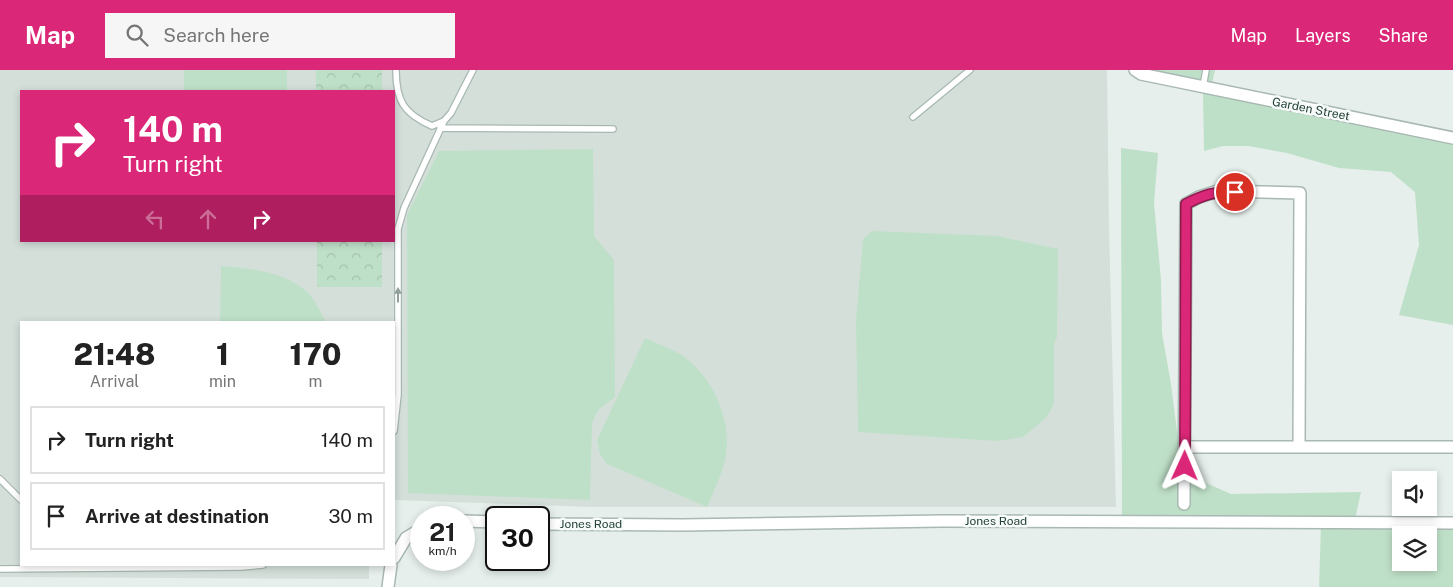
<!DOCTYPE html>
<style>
body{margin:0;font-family:"Public Sans",sans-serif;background:#f6f6f6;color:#222;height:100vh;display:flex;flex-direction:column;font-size:19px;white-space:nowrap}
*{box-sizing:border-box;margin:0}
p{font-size:16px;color:#767676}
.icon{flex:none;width:28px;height:28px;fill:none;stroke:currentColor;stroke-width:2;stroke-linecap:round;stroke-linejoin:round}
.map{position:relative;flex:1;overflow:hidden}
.sheet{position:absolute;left:20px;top:251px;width:375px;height:245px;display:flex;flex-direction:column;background:#fff;border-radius:0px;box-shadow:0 2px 8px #0003}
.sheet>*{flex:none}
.guide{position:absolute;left:20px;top:20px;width:375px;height:152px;border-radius:0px;box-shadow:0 2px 8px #0003;background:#db2777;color:#fff;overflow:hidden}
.controls{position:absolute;left:1392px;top:401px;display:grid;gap:10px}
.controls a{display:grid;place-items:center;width:45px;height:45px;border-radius:0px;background:#fff;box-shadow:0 2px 8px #0003;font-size:25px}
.speed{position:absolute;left:410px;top:436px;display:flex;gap:10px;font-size:25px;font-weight:700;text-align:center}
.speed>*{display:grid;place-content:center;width:65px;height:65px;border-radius:50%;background:#fff;box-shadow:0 2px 8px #0003;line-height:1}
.speed small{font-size:12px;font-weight:400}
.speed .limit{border:2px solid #111;border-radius:8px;background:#fff;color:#111}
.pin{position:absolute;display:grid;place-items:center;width:42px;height:42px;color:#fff;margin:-21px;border:2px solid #fff;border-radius:50%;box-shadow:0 1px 5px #0007}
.me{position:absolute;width:55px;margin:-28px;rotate:1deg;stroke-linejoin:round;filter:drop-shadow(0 0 4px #0008)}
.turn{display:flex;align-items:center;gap:18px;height:105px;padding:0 20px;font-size:22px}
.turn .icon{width:65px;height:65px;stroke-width:2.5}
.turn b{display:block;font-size:35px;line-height:42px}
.lanes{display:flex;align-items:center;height:48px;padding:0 20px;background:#0003;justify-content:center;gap:25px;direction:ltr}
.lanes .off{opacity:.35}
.eta{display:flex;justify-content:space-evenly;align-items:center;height:85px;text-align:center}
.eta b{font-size:30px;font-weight:800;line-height:35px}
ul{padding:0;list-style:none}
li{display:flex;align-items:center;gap:15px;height:68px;margin:0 10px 8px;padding:0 10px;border:2px solid #e0e0e0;border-radius:0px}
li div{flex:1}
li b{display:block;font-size:19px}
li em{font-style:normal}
header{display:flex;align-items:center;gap:30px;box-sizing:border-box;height:70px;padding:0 25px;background:#db2777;color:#fff}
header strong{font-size:24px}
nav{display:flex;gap:28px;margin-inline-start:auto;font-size:18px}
.search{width:350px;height:45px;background:#f6f6f6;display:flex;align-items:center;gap:12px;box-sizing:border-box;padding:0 18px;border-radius:0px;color:#767676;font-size:19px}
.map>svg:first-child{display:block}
</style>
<header>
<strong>Map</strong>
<div class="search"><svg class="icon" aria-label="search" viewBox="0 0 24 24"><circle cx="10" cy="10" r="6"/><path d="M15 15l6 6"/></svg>Search here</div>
<nav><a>Map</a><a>Layers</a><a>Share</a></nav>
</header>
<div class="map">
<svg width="1453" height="517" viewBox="0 0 1453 517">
<defs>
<pattern id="park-crowns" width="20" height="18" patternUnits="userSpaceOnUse" patternTransform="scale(1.25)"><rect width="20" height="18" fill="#bfe0c8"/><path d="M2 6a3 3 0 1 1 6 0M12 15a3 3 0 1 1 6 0" fill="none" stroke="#a4c1ad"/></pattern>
</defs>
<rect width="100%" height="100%" fill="#e6efeb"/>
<path fill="#d4dfda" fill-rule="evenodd" d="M 0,0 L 1107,0 L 1109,158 L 1116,437 L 593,437 L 394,430 L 394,252 L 21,252 L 21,495 L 369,495 L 369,509 L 0,507 ZM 21,21 L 394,21 L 394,171 L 21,171 Z"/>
<path fill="#bfe0c8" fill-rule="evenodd" d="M 184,0 L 287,0 L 287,21 L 184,21 Z
M 1151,0 L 1215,0 L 1212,13 Z
M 1203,23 L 1453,74 L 1453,255 L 1399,245 L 1419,175 L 1415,122 L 1391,102 L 1339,98 L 1287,83 L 1248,76 L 1223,76 L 1204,81 Z
M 1121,78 L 1158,83 L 1154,133 L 1161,210 L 1162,263 L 1171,314 L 1179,377 L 1206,413 L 1231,424 L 1361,422 L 1354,454 L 1453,453 L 1453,517 L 1319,517 L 1321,455 L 1122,454 ZM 1401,465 L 1429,465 L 1429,492 L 1401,492 Z
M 593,79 L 594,166 L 614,190 L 615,327 L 598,340 L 592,353 L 590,430 L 408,423 L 407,145 L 439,81 Z
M 872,161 L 997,166 L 1058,179 L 1057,267 L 1054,274 L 1054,334 L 1046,348 L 1023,367 L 998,371 L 858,362 L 856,250 L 863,169 Z
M 221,196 C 251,199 285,201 308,223 C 315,230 321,243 326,252 L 220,252 Z
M 645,268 C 656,273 669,278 680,284 C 714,306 735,355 724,394 C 720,409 713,423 707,437 L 607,394 L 600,384 L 597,370 Z"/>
<path fill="url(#park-crowns)" d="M 316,0 L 382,0 L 382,21 L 316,21 Z
M 317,171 L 382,171 L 382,217 L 317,217 Z"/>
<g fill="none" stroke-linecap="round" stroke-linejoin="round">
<defs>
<path id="lane" d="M 396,0 C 396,31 404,44 432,56 L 444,51 L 451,43 L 473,0
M 1203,17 L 1206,0
M 913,47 L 970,0
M 440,58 L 613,59
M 394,361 L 398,325 L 398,159 L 404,138 L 444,51
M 0,409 L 21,430
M 0,499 L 241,497 L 263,495"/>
<path id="street" d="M 1135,0 L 1141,4 L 1453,68
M 1185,377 L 1453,377
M 1184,434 L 1186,134 L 1199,127 L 1218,121 L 1300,123 L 1299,377
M 464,451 L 496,452
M 539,454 L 683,455 L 942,451 L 1453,453
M 394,488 L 406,468 L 421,459
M 388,517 L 391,495"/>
</defs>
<use href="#lane" stroke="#a8b8b2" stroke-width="8"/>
<use href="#street" stroke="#a8b8b2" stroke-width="14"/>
<use href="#lane" stroke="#fff" stroke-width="5.5"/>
<use href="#street" stroke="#fff" stroke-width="11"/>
</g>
<defs><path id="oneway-solid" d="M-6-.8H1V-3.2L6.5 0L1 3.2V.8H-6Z" transform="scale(1.25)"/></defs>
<use fill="#92a09c" href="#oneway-solid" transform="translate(398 225) rotate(-90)"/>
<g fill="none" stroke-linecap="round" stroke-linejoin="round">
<defs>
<path id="route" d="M 1185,396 L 1186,134 C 1203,125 1215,121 1235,122"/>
</defs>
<use href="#route" stroke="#8e194d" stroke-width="12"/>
<use href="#route" stroke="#db2777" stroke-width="9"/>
</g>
<g text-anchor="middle" stroke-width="5" stroke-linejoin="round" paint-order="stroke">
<g font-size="12" fill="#24423a" stroke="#f7fbf9">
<text transform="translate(1311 39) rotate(11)" y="4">Garden Street</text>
<text x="996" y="455">Jones Road</text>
<text x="591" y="458">Jones Road</text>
</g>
</g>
</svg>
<div class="controls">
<a><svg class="icon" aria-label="sound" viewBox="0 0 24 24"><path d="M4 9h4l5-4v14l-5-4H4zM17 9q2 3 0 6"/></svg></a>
<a><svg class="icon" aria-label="layers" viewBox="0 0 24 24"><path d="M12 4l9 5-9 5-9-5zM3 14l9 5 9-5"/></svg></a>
</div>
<div class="speed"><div>21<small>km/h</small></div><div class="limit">30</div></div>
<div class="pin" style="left:1235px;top:122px;background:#d93025"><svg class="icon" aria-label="arrive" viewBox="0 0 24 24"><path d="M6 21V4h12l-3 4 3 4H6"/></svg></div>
<svg class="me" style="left:1185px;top:396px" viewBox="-20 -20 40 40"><path d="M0-17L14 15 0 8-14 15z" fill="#db2777" stroke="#fff" stroke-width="4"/></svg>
<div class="guide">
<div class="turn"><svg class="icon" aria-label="right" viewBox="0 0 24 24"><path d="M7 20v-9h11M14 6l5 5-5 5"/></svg><div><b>140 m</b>Turn right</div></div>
<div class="lanes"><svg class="icon off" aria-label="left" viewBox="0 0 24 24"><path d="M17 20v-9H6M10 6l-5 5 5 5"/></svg><svg class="icon off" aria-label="ahead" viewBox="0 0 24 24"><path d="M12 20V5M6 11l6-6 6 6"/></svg><svg class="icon" aria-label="right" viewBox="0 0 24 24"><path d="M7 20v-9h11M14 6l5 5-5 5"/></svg></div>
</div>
<section class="sheet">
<div class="eta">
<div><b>21:48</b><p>Arrival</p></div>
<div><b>1</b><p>min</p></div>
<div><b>170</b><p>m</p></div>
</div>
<ul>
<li><svg class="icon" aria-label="right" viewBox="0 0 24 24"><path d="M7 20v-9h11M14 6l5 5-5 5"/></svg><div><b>Turn right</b></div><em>140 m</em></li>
<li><svg class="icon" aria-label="arrive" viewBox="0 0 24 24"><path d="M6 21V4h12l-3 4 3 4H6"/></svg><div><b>Arrive at destination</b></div><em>30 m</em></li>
</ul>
</section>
</div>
